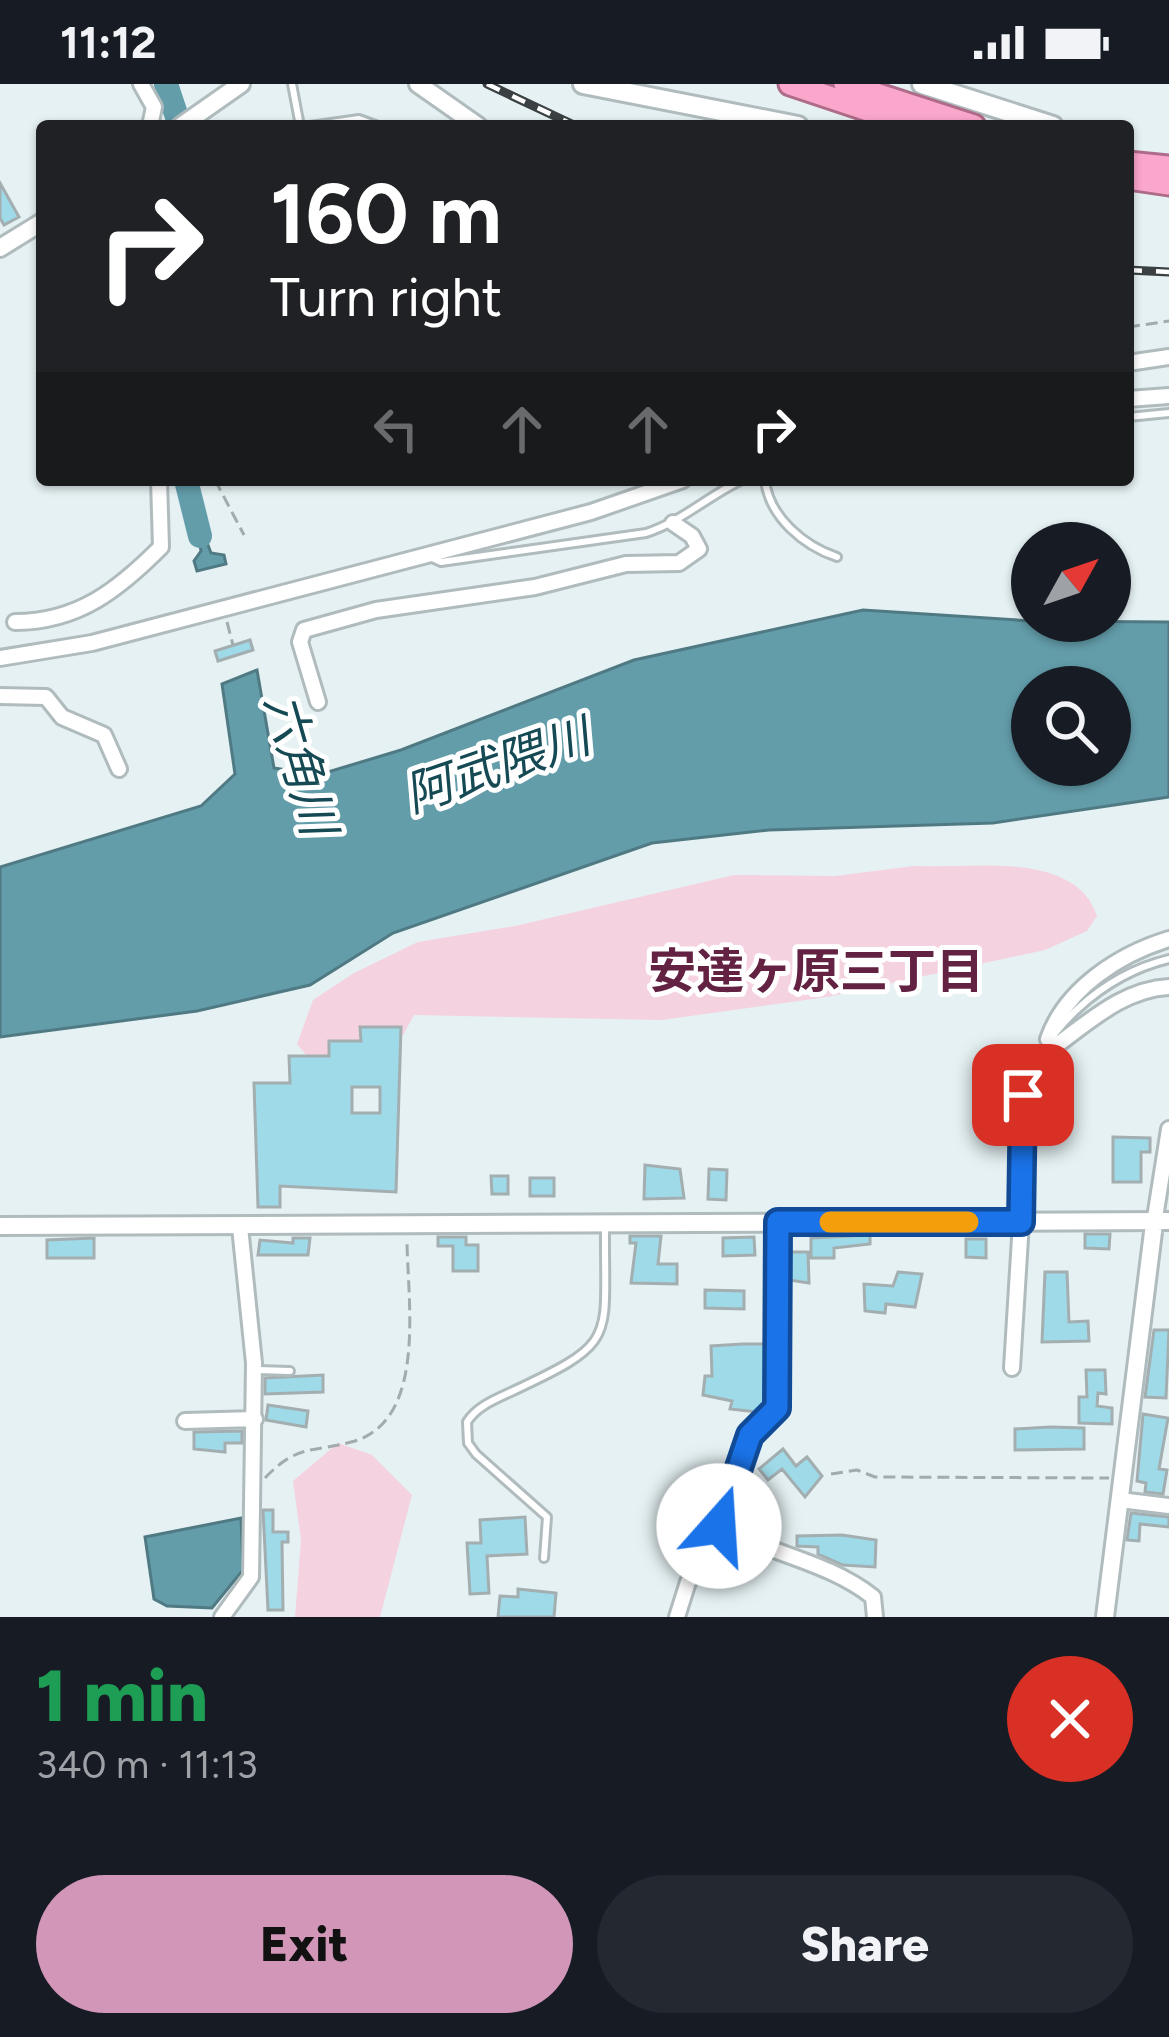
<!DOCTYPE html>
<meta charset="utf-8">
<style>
body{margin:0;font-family:Figtree,"Noto Sans JP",sans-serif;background:#242831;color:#f1f3f6;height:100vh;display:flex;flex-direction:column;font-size:45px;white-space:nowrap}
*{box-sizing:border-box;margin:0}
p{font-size:39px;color:#9ea1a6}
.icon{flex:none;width:66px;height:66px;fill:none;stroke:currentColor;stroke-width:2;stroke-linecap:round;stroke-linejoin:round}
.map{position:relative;height:1533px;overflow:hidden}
.panel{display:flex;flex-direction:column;background:#171b24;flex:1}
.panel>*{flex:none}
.top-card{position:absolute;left:36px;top:36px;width:1098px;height:366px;border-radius:12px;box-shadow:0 3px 9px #0004;background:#202124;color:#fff;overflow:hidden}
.needle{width:78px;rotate:50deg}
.controls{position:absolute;left:1011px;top:438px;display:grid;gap:24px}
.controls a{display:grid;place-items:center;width:120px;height:120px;border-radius:50%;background:#171b24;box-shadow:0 3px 9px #0004;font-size:60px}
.pin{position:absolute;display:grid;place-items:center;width:102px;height:102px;color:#fff;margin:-51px;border-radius:24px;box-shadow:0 6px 18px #0006}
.me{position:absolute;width:132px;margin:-66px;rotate:19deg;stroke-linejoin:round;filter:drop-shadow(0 0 9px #0008)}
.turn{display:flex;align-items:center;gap:42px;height:252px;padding:0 36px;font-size:54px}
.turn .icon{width:156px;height:156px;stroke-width:2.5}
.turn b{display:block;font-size:84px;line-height:102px}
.lanes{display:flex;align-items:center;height:114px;padding:0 36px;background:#0003;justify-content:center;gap:60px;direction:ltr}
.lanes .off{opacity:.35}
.round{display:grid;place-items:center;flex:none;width:126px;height:126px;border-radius:63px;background:#242831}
.overview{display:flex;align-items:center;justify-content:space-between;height:204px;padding:0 36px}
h1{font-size:72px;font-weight:800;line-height:90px;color:#1e9e55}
.action{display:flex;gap:24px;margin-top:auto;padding:24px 36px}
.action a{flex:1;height:138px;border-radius:72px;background:#d196b8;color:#111;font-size:48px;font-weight:800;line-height:138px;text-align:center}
.action a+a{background:#242831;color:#f1f3f6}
.status{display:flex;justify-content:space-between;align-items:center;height:84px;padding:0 60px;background:#171b24;direction:ltr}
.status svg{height:33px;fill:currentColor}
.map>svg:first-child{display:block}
</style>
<div class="status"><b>11:12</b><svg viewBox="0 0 49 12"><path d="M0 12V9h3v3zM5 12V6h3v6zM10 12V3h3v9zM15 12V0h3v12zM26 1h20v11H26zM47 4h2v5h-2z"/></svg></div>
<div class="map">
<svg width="1169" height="1533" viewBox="0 0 1169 1533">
<rect width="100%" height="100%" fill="#e5f1f3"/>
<path fill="#f5d2e0" d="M 914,782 C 969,785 1075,765 1097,832 L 1087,847 L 1045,866 L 827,913 L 662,936 L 414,931 L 382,989 L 317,984 L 297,960 L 313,916 L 354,889 L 418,858 L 515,842 L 734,791 L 835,792 Z
M 338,1359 L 372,1371 L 412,1411 L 380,1533 L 295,1533 L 301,1456 L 293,1397 Z"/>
<path fill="#639daa" stroke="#507a83" stroke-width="3" fill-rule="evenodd" d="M 192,419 L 211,469 L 224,471 L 226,480 L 197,487 L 194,477 L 201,467 Z
M 863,526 L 1032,537 L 1169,538 L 1169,713 L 993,739 L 769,746 L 652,759 L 393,849 L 310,901 L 197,927 L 0,953 L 0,783 L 201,722 L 235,690 L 222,600 L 257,586 L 274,684 L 318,691 L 401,666 L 634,576 ZM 1110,603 L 1110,681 L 1032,681 L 1032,603 Z
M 241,1434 L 243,1486 L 212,1524 L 167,1522 L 154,1515 L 145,1453 Z"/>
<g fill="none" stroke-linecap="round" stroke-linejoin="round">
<path stroke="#639daa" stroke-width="24" d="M 166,0 L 180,42
M 186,396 L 200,452"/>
</g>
<path fill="#9fdae8" stroke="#a3aeb1" stroke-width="3" fill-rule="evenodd" d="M 0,99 L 19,133 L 4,141 L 0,134 Z
M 250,556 L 253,566 L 218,577 L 215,567 Z
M 360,943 L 401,943 L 396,1108 L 280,1102 L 280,1123 L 258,1123 L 254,999 L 290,999 L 289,972 L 329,972 L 329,957 L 361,957 ZM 352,1003 L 380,1003 L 380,1029 L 352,1029 Z
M 1113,1053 L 1150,1054 L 1150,1068 L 1141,1068 L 1141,1098 L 1113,1098 Z
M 645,1081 L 680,1085 L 684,1114 L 644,1115 Z
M 709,1085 L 727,1086 L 726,1116 L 708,1115 Z
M 491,1092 L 508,1092 L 508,1110 L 492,1110 Z
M 530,1094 L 554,1094 L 554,1112 L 530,1112 Z
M 1085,1150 L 1110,1150 L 1109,1165 L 1085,1164 Z
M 870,1151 L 870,1160 L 834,1164 L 834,1174 L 811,1174 L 811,1154 Z
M 630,1152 L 661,1152 L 658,1180 L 677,1180 L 677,1200 L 631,1199 L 636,1159 L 630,1159 Z
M 438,1153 L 466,1153 L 466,1161 L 478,1161 L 478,1187 L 453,1187 L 453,1162 L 438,1162 Z
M 754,1153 L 755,1171 L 723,1172 L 723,1154 Z
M 94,1154 L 94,1174 L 47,1174 L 47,1156 Z
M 293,1154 L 310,1154 L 308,1171 L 258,1171 L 260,1156 L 293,1159 Z
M 966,1155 L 986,1155 L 986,1174 L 966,1173 Z
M 789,1168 L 808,1168 L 809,1199 L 789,1196 Z
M 898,1188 L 922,1190 L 915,1223 L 886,1220 L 885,1229 L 865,1227 L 864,1200 L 893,1202 Z
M 1045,1188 L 1067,1188 L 1069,1238 L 1088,1237 L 1089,1257 L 1042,1258 Z
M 705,1206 L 744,1207 L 744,1225 L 705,1224 Z
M 1154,1246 L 1169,1246 L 1166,1314 L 1145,1313 Z
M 743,1260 L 766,1260 L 766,1319 L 757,1328 L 730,1325 L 732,1317 L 703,1311 L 705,1292 L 712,1292 L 711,1262 Z
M 1086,1286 L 1105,1286 L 1106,1310 L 1098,1309 L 1097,1322 L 1112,1324 L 1112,1340 L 1079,1339 L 1079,1313 L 1087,1313 Z
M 323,1291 L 323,1308 L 265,1310 L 265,1294 Z
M 268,1321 L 308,1327 L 306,1343 L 266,1336 Z
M 1143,1330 L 1168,1334 L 1159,1385 L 1167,1386 L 1163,1410 L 1145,1408 L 1146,1399 L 1137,1397 Z
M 1050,1343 L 1084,1344 L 1084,1365 L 1015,1366 L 1015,1345 Z
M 242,1347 L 242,1359 L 225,1359 L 225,1368 L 194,1365 L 194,1348 Z
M 783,1365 L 796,1382 L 807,1373 L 822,1392 L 805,1413 L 782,1385 L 768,1396 L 759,1385 Z
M 746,1401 L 754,1412 L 764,1410 L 768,1425 L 747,1431 L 742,1413 Z
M 263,1426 L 273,1426 L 273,1448 L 288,1448 L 288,1458 L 282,1458 L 283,1526 L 268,1526 Z
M 1131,1429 L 1169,1433 L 1169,1443 L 1140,1440 L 1139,1457 L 1127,1456 Z
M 525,1433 L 527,1470 L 487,1472 L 489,1509 L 470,1510 L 467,1459 L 481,1459 L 480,1436 Z
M 842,1451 L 876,1456 L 875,1483 L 843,1481 L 818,1470 L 818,1463 L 797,1462 L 797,1452 Z
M 518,1505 L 556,1509 L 554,1533 L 498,1533 L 500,1512 L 518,1513 Z"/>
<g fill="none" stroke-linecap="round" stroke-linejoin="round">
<defs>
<path id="service" d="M 292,0 L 300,42
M 310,42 L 359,35 L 378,42
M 1128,333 L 1169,329
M 765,396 C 769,433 804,462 837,473
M 430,473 L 441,478 L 646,449 C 681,438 708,412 742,396
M 1020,1135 C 1016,1100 1013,1046 1023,1011 C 1042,945 1103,891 1169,875
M 258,1286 L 290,1287
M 544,1474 L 547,1433 L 476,1370 L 468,1359 L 467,1338 C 477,1322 496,1315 513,1307 C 620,1257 604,1257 605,1143"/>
<path id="minor" d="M 141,0 L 154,23 L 150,42
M 1128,279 L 1169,273
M 1128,315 L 1169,312
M 15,538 C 78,538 118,506 161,463 L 159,396
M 0,574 L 92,559 L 591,428 L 683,396
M 0,612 L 46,613 L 62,633 L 104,651 L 119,685
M 318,618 L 300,558 L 304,546 L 376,526 L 535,503 L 626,480 L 679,479 L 699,465 L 692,452 L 673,439
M 1169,855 C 1120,870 1066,904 1048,955 L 1057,961 C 1091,936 1125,905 1169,903
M 1154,1140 L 1169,1045
M 1012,1284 L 1021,1138
M 185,1337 L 255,1335
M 1120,1416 L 1169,1422
M 719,1442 C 769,1470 827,1477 873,1513 L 875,1533
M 222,1533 L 251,1493 L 254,1279 L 240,1143
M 677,1533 L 688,1498 L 714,1463 L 750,1351 L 777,1324 L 778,1139"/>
<path id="tertiary" d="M 418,0 L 478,42
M 181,42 L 241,0
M 0,164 L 42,138
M 0,1142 L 1169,1137
M 1105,1533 L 1154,1140"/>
<path id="secondary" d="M 583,0 L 798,42
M 922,0 L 1053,42"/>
<path id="trunk" d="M 790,0 L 916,42
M 845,0 L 974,42
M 1128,79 L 1169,83
M 1128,94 L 1169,100"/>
</defs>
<use href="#service" stroke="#b0bbbe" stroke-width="12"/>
<use href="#minor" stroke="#b0bbbe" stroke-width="20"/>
<use href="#tertiary" stroke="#b0bbbe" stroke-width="22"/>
<use href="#secondary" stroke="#b0bbbe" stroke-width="24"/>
<use href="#trunk" stroke="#ae6b8a" stroke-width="27"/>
<path stroke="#a2abad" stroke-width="3" stroke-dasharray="12 6" stroke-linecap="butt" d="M 1128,243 L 1169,237
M 215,396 L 244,451
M 227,538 L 233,561
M 831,1390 L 857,1386 L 875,1393 L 1109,1394
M 265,1394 C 298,1359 313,1369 355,1357 C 428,1334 407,1213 407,1155"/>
<use href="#service" stroke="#fff" stroke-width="6"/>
<use href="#minor" stroke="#fff" stroke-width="14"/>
<use href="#tertiary" stroke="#fff" stroke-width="16"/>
<use href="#secondary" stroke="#fff" stroke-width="18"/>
<use href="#trunk" stroke="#fba6cb" stroke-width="21"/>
<defs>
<path id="rail" d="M 487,0 L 576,42
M 1128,186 L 1169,188"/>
</defs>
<use href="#rail" stroke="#3b4142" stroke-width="9"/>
<use href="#rail" stroke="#fff" stroke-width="4.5" stroke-dasharray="14" stroke-linecap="butt"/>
</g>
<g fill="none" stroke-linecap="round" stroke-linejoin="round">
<defs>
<path id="route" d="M 719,1442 L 750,1351 L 777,1324 L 778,1138 L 1021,1138 L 1023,1011"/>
</defs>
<use href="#route" stroke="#114b97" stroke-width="30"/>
<use href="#route" stroke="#1a73e8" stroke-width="21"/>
<path stroke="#f59e0b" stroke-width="21" d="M 830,1138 L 968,1138"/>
</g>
<g text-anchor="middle" stroke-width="10" stroke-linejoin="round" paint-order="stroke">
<g font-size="48" font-style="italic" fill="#154a54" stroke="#fff">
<text transform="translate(301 680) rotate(74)" y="17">六角川</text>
<text transform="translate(497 681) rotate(-19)" y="17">阿武隈川</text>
</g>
<g font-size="48" font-weight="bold" fill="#632242" stroke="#fff">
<text x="816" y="904">安達ヶ原三丁目</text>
</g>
</g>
</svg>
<div class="controls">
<a><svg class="needle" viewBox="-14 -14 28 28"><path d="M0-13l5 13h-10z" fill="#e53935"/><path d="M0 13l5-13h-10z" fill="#9ea1a6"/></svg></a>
<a><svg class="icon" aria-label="search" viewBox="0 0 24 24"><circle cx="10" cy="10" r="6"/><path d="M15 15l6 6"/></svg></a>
</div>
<div class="pin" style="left:1023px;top:1011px;background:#d93025"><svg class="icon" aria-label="arrive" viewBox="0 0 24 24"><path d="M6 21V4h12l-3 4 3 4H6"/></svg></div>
<svg class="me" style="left:719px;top:1442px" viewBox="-20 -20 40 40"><circle r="19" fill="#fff"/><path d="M0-13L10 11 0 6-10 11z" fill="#1a73e8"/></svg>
<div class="top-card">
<div class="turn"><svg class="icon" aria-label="right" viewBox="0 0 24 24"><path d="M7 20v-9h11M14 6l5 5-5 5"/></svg><div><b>160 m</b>Turn right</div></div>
<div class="lanes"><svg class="icon off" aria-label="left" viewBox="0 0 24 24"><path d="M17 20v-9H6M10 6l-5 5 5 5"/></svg><svg class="icon off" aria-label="ahead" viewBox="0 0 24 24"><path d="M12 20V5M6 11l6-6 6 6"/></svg><svg class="icon off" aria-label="ahead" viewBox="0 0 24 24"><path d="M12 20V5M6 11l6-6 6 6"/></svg><svg class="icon" aria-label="right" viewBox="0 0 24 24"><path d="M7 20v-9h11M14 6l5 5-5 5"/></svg></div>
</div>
</div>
<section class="panel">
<div class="overview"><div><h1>1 min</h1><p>340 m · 11:13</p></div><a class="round" style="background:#d93025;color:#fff"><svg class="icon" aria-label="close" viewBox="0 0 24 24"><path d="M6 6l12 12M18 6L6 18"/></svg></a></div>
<div class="action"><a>Exit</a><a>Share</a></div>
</section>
